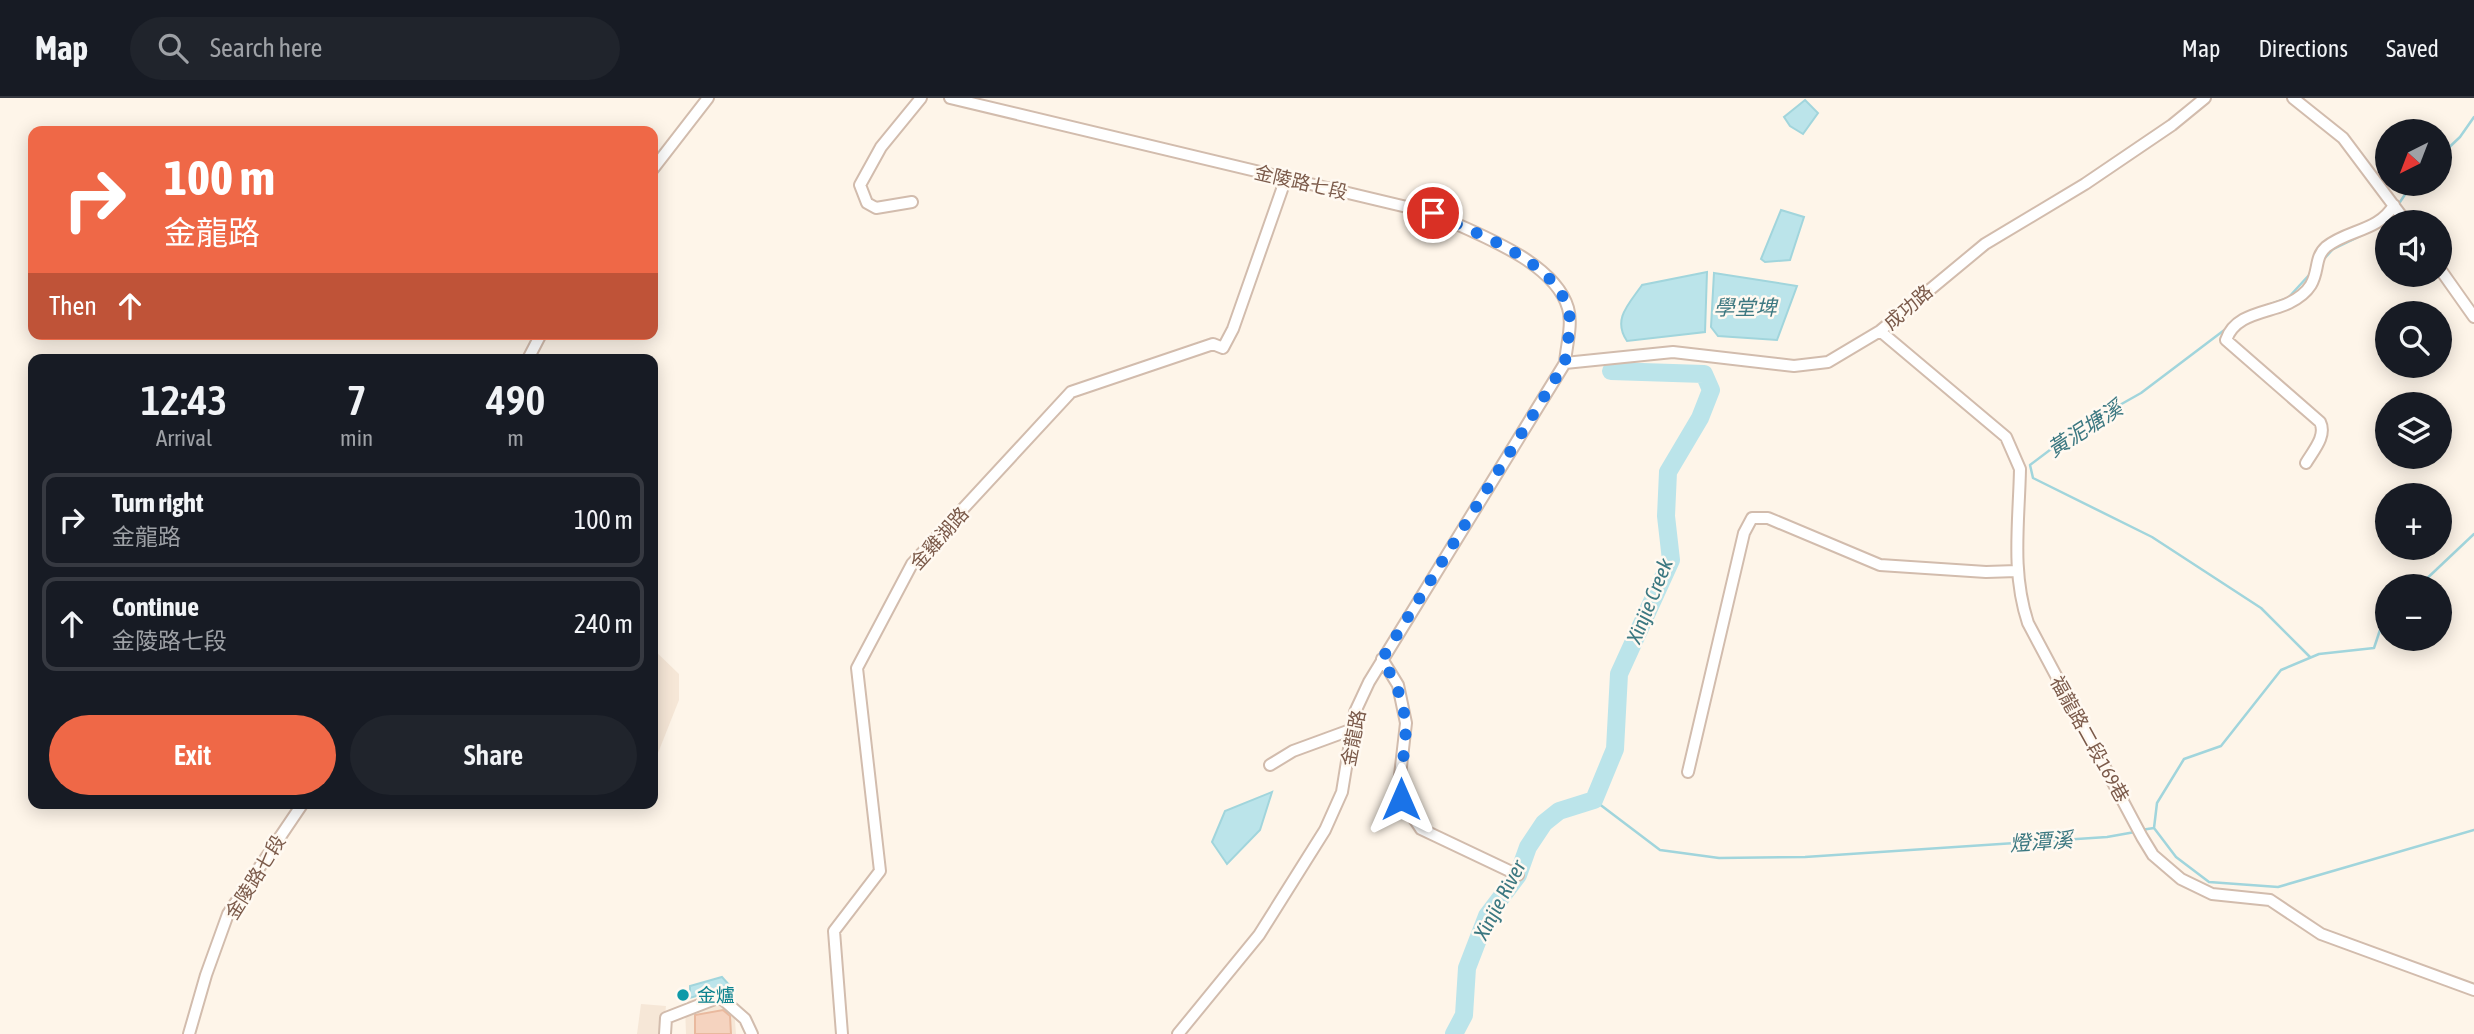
<!DOCTYPE html>
<meta charset="utf-8">
<style>
body{margin:0;font-family:"Asap Condensed","Noto Sans TC",sans-serif;background:#20242c;color:#f1f3f6;height:100vh;display:flex;flex-direction:column;font-size:26px;white-space:nowrap}
*{box-sizing:border-box;margin:0}
p{font-size:23px;color:#9ea1a6}
.icon{flex:none;width:38px;height:38px;fill:none;stroke:currentColor;stroke-width:2;stroke-linecap:round;stroke-linejoin:round}
.map{position:relative;flex:1;overflow:hidden}
.drawer{position:absolute;left:28px;top:256px;width:630px;height:455px;display:flex;flex-direction:column;background:#171b24;border-radius:14px;box-shadow:0 4px 18px #0003}
.drawer>*{flex:none}
.banner{position:absolute;left:28px;top:28px;width:630px;height:214px;border-radius:14px;box-shadow:0 4px 18px #0003;background:#ef6847;color:#fff;overflow:hidden}
.needle{width:46px;rotate:222deg}
.buttons{position:absolute;left:2375px;top:21px;display:grid;gap:14px}
.buttons a{display:grid;place-items:center;width:77px;height:77px;border-radius:50%;background:#171b24;box-shadow:0 4px 18px #0003;font-size:35px}
.pin{position:absolute;display:grid;place-items:center;width:60px;height:60px;color:#fff;margin:-30px;border:4px solid #fff;border-radius:50%;box-shadow:0 2px 7px #0007}
.me{position:absolute;width:77px;margin:-38px;rotate:0deg;stroke-linejoin:round;filter:drop-shadow(0 0 5px #0008)}
.turn{display:flex;align-items:center;gap:24px;height:147px;padding:0 21px;font-size:32px}
.turn .icon{width:91px;height:91px;stroke-width:2.5}
.turn b{display:block;font-size:49px;line-height:60px}
.then{display:flex;align-items:center;height:66px;padding:0 21px;background:#0003;gap:14px;font-size:26px}
.eta{display:flex;justify-content:space-evenly;align-items:center;height:119px;text-align:center}
.eta b{font-size:42px;font-weight:600;line-height:49px}
.button{display:flex;gap:14px;margin-top:auto;padding:14px 21px}
.button a{flex:1;height:80px;border-radius:42px;background:#ef6847;color:#fff;font-size:28px;font-weight:600;line-height:80px;text-align:center}
.button a+a{background:#20242c;color:#f1f3f6}
ul{padding:0;list-style:none}
li{display:flex;align-items:center;gap:21px;height:94px;margin:0 14px 10px;padding:0 7px;border:4px solid #363941;border-radius:14px}
li div{flex:1}
li b{display:block;font-size:26px}
li em{font-style:normal}
header{display:flex;align-items:center;gap:42px;box-sizing:border-box;height:98px;padding:0 35px;background:#171b24;border-bottom:2px solid #363941}
header strong{font-size:33px}
nav{display:flex;gap:38px;margin-inline-start:auto;font-size:24px}
.search{width:490px;height:63px;background:#20242c;display:flex;align-items:center;gap:18px;box-sizing:border-box;padding:0 24px;border-radius:38px;color:#9ea1a6;font-size:26px}
.map>svg:first-child{display:block}
</style>
<header>
<strong>Map</strong>
<div class="search"><svg class="icon" aria-label="search" viewBox="0 0 24 24"><circle cx="10" cy="10" r="6"/><path d="M15 15l6 6"/></svg>Search here</div>
<nav><a>Map</a><a>Directions</a><a>Saved</a></nav>
</header>
<div class="map">
<svg width="2474" height="936" viewBox="0 0 2474 936">
<rect width="100%" height="100%" fill="#fef5e9"/>
<path fill="#f6e7d7" d="M 653,551 L 679,576 L 679,602 L 658,655 L 653,656 Z
M 718,894 L 733,898 L 736,936 L 686,936 L 685,909 L 688,903 Z
M 641,906 L 666,908 L 663,936 L 637,936 Z"/>
<path fill="#bbe4ea" stroke="#a1d5dc" stroke-width="2" d="M 1805,2 L 1818,15 L 1803,36 L 1790,28 L 1784,19 Z
M 1781,112 L 1804,119 L 1790,162 L 1765,164 L 1761,161 Z
M 1707,174 L 1705,234 L 1627,243 C 1612,221 1629,206 1642,187 Z
M 1714,175 L 1797,188 L 1777,242 L 1718,238 L 1711,229 Z
M 1272,694 L 1260,732 L 1227,766 L 1212,744 L 1225,713 Z
M 722,879 L 732,890 L 729,895 L 716,892 L 690,900 L 690,888 Z"/>
<g fill="none" stroke-linecap="round" stroke-linejoin="round">
<path stroke="#a1d5dc" stroke-width="2.5" d="M 2440,58 L 2460,39 L 2474,19
M 2400,104 L 2412,86
M 2378,130 L 2387,125
M 2324,161 L 2333,151 L 2362,137
M 2265,208 L 2288,200 L 2310,176
M 2227,230 L 2141,295 L 2079,330 L 2030,367 L 2033,380 L 2152,439 L 2261,510 L 2310,559
M 2419,488 L 2474,436
M 1594,702 L 1660,752 L 1719,760 L 1805,759 L 2107,739 L 2135,734
M 2154,730 L 2157,705 L 2184,661 L 2221,648 L 2281,572 L 2319,556 L 2374,550 L 2380,532 L 2387,525
M 2141,732 L 2154,730 L 2176,759 L 2209,784 L 2278,789 L 2474,732"/>
<path stroke="#bbe4ea" stroke-width="18" d="M 1454,936 L 1464,917 L 1467,870 L 1487,818 L 1518,777 L 1528,749 L 1544,725 L 1559,713 L 1594,702 L 1615,651 L 1619,576 L 1671,462 L 1666,418 L 1668,374 L 1700,320 L 1711,292 L 1704,276 L 1611,273"/>
</g>
<path fill="#f5d3bf" stroke="#e9b99e" stroke-width="2" d="M 723,912 L 730,918 L 731,936 L 695,936 L 695,917 Z"/>
<g fill="none" stroke-linecap="round" stroke-linejoin="round">
<defs>
<path id="minor" d="M 950,0 L 1432,115 C 1474,135 1554,162 1568,210 C 1573,226 1566,249 1565,265 L 1369,584 L 1355,614 L 1342,694 L 1325,732 L 1259,837 L 1178,936
M 2293,0 L 2343,40 L 2406,124
M 653,71 L 708,0
M 912,104 L 876,110 L 867,105 L 860,87 L 881,49 L 921,0
M 2440,171 L 2474,219
M 1880,233 L 2006,339 L 2020,371 C 2019,424 2011,474 2028,525 L 2142,739 L 2153,757 L 2181,781 L 2212,796 L 2270,802 L 2321,836 L 2474,892
M 528,261 L 541,236
M 1565,265 L 1673,254 L 1794,268 L 1828,264 L 1880,233 L 1985,146 L 2085,86 L 2172,27 L 2205,0
M 2306,365 C 2313,353 2327,338 2320,324 L 2226,242 C 2235,215 2268,215 2289,205 C 2327,186 2309,164 2326,149 C 2348,131 2378,134 2394,107
M 1382,561 L 1398,587 L 1406,625 L 1399,686 L 1401,701 L 1421,731 L 1518,777
M 1270,667 L 1293,653 L 1353,631
M 1688,674 L 1744,435 L 1752,420 L 1768,420 L 1880,467 L 1986,474 L 2017,473
M 189,936 L 206,877 L 228,816 L 303,705
M 665,936 L 666,920 L 720,899 L 745,921 L 752,936
M 842,936 L 834,833 L 880,773 L 857,570 L 912,466 L 1071,294 L 1213,246 L 1223,250 L 1233,231 L 1286,80"/>
</defs>
<use href="#minor" stroke="#d2bcad" stroke-width="14"/>
<use href="#minor" stroke="#fff" stroke-width="10"/>
</g>
<g fill="none" stroke-linecap="round" stroke-linejoin="round">
<path stroke="#1a73e8" stroke-width="12" stroke-dasharray="0 21.6" d="M 1401,701 C 1398,675 1408,649 1405,623 C 1403,600 1394,581 1382,561 L 1565,265 C 1566,249 1573,226 1568,211 C 1554,162 1474,135 1433,115"/>
</g>
<circle fill="#0f9aa8" stroke="#fff9f1" stroke-width="2.5" cx="683" cy="897" r="7"/>
<g text-anchor="middle" stroke-width="5" stroke-linejoin="round" paint-order="stroke">
<g font-size="19" fill="#7b5a4a" stroke="#fff9f1">
<text transform="translate(1301 84) rotate(13)" y="7">金陵路七段</text>
<text transform="translate(1908 209) rotate(-41)" y="7">成功路</text>
<text transform="translate(939 440) rotate(-48)" y="7">金雞湖路</text>
<text transform="translate(1353 640) rotate(-79)" y="7">金龍路</text>
<text transform="translate(2090 641) rotate(61)" y="7">福龍路二段169巷</text>
<text transform="translate(255 779) rotate(-58)" y="7">金陵路七段</text>
</g>
<g font-size="19" fill="#0d838f" stroke="#fff9f1" text-anchor="start">
<text x="697" y="904">金爐</text>
</g>
<g font-size="21" font-style="italic" fill="#3c7881" stroke="#fff9f1">
<text x="1745" y="217">學堂埤</text>
<text transform="translate(2085 331) rotate(-33)" y="7">黃泥塘溪</text>
<text transform="translate(1650 503) rotate(-68)" y="7">Xinjie Creek</text>
<text transform="translate(2041 744) rotate(-4)" y="7">燈潭溪</text>
<text transform="translate(1500 802) rotate(-62)" y="7">Xinjie River</text>
</g>
</g>
</svg>
<div class="buttons">
<a><svg class="needle" viewBox="-14 -14 28 28"><path d="M0-13l5 13h-10z" fill="#e53935"/><path d="M0 13l5-13h-10z" fill="#9ea1a6"/></svg></a>
<a><svg class="icon" aria-label="sound" viewBox="0 0 24 24"><path d="M4 9h4l5-4v14l-5-4H4zM17 9q2 3 0 6"/></svg></a>
<a><svg class="icon" aria-label="search" viewBox="0 0 24 24"><circle cx="10" cy="10" r="6"/><path d="M15 15l6 6"/></svg></a>
<a><svg class="icon" aria-label="layers" viewBox="0 0 24 24"><path d="M12 4l9 5-9 5-9-5zM3 14l9 5 9-5"/></svg></a>
<a>+</a>
<a>−</a>
</div>
<div class="pin" style="left:1433px;top:115px;background:#d93025"><svg class="icon" aria-label="arrive" viewBox="0 0 24 24"><path d="M6 21V4h12l-3 4 3 4H6"/></svg></div>
<svg class="me" style="left:1401px;top:701px" viewBox="-20 -20 40 40"><path d="M0-17L14 15 0 8-14 15z" fill="#1a73e8" stroke="#fff" stroke-width="4"/></svg>
<div class="banner">
<div class="turn"><svg class="icon" aria-label="right" viewBox="0 0 24 24"><path d="M7 20v-9h11M14 6l5 5-5 5"/></svg><div><b>100 m</b>金龍路</div></div>
<div class="then">Then<svg class="icon" aria-label="ahead" viewBox="0 0 24 24"><path d="M12 20V5M6 11l6-6 6 6"/></svg></div>
</div>
<section class="drawer">
<div class="eta">
<div><b>12:43</b><p>Arrival</p></div>
<div><b>7</b><p>min</p></div>
<div><b>490</b><p>m</p></div>
</div>
<ul>
<li><svg class="icon" aria-label="right" viewBox="0 0 24 24"><path d="M7 20v-9h11M14 6l5 5-5 5"/></svg><div><b>Turn right</b><p>金龍路</p></div><em>100 m</em></li>
<li><svg class="icon" aria-label="ahead" viewBox="0 0 24 24"><path d="M12 20V5M6 11l6-6 6 6"/></svg><div><b>Continue</b><p>金陵路七段</p></div><em>240 m</em></li>
</ul>
<div class="button"><a>Exit</a><a>Share</a></div>
</section>
</div>
